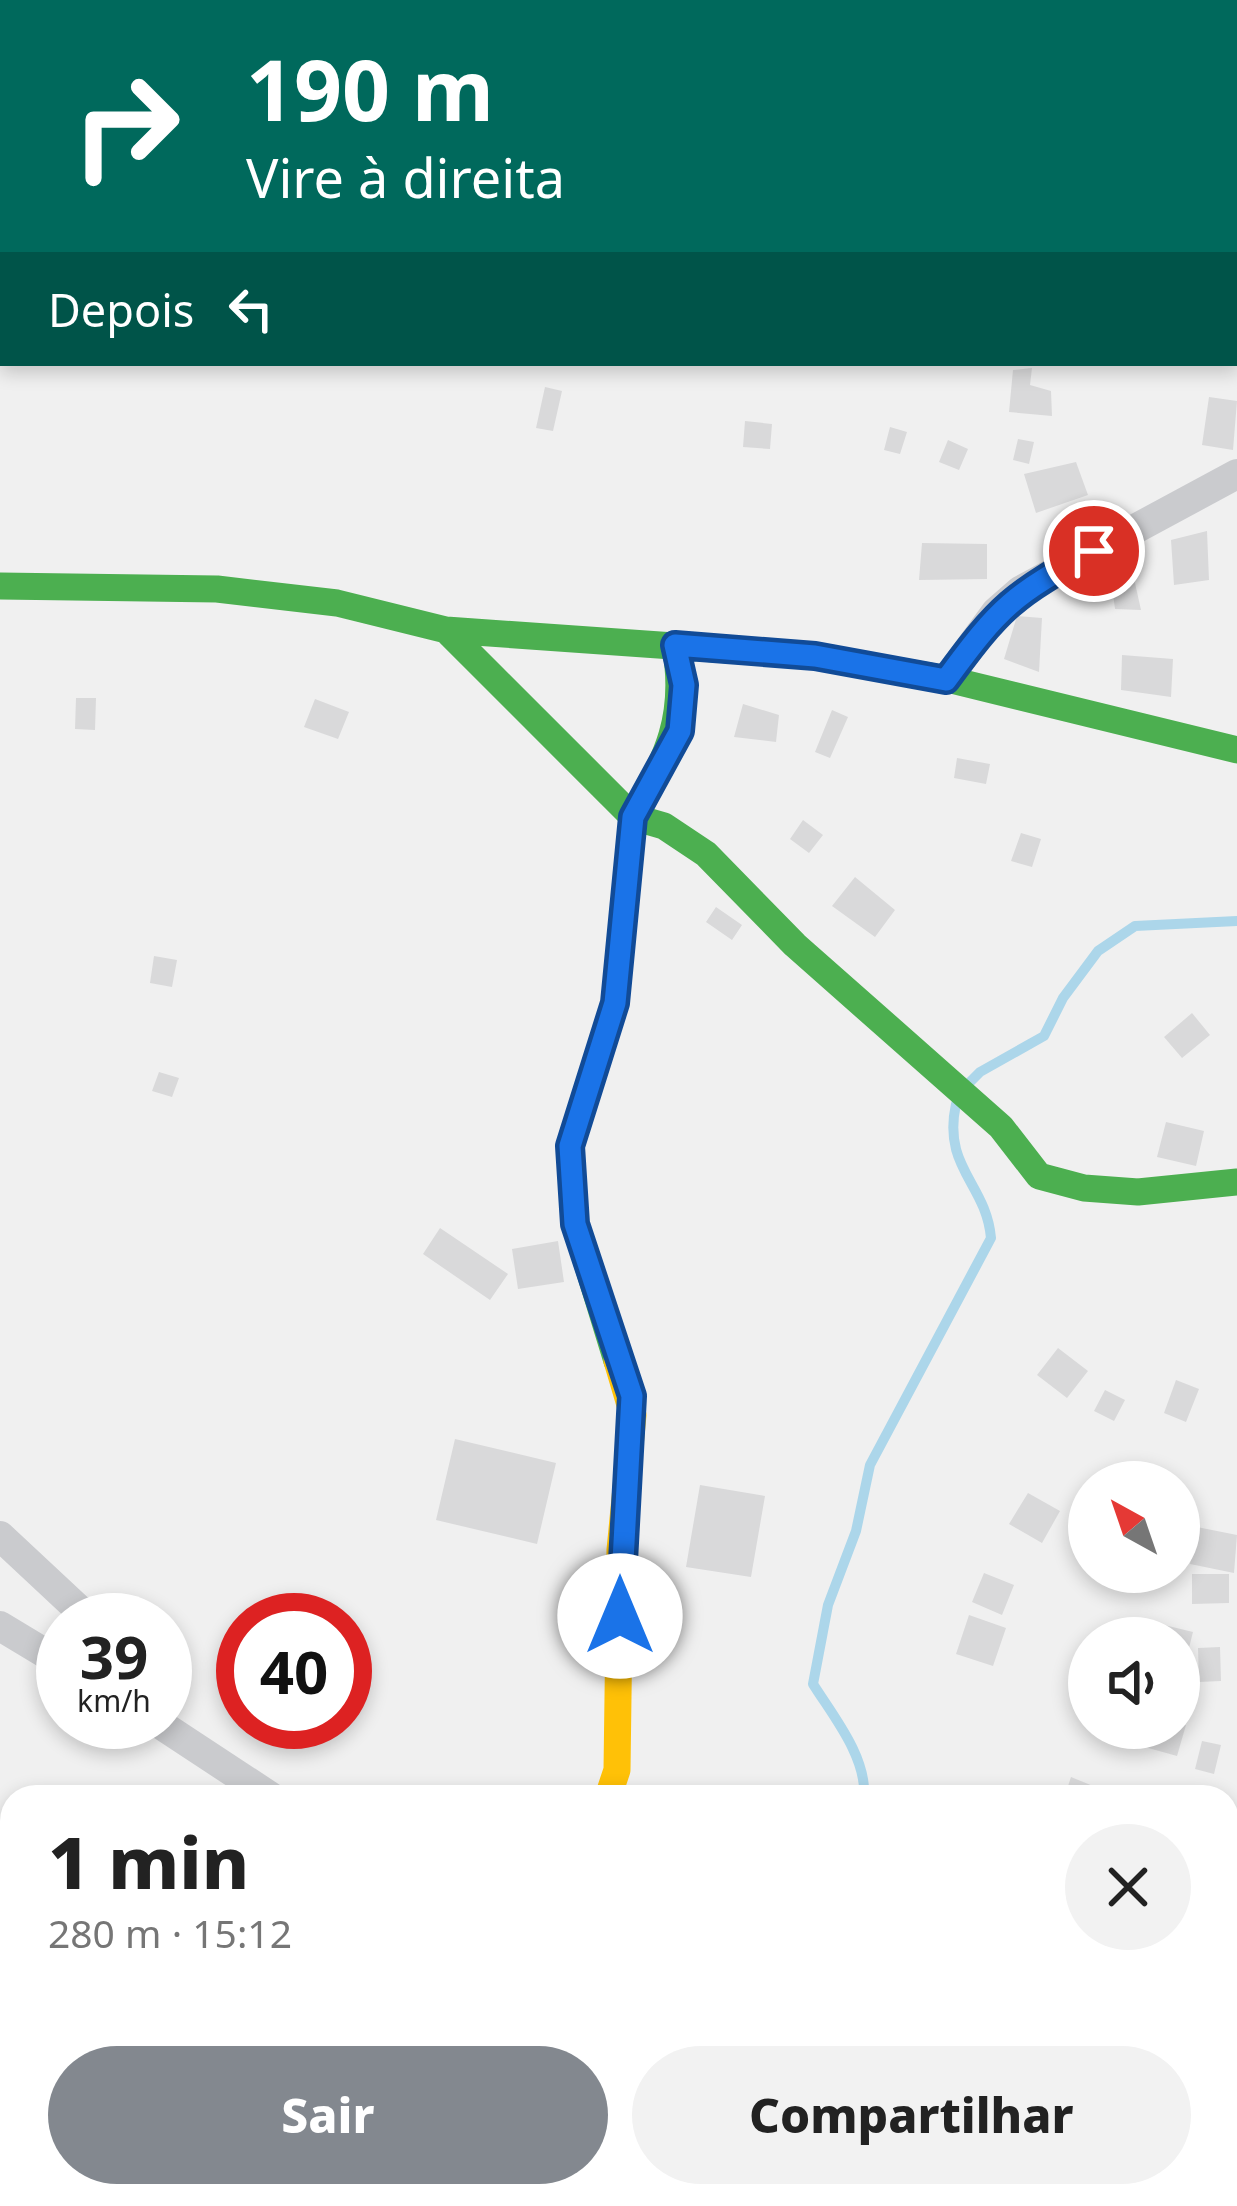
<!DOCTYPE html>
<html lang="pt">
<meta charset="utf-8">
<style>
body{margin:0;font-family:"Noto Sans",sans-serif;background:#f2f2f2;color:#222;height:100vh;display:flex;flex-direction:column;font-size:45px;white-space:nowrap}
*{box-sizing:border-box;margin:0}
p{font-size:39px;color:#767676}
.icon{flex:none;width:66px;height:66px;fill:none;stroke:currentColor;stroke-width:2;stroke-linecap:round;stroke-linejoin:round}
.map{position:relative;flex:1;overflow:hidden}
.drawer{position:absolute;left:0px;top:1785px;width:1239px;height:423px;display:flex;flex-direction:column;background:#fff;border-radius:36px 36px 0 0;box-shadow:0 6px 18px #0003}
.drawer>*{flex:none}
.banner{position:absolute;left:0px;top:0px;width:1239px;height:366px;box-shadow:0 6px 18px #0003;background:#00695c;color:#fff;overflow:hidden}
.needle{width:78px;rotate:320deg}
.tools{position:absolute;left:1068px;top:1461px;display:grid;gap:24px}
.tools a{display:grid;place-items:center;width:132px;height:132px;border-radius:50%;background:#fff;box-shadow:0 6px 18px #0003;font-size:60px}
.speed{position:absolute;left:36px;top:1593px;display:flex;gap:24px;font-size:60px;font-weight:700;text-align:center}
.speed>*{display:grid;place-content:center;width:156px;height:156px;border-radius:50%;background:#fff;box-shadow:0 6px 18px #0003;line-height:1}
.speed small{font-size:30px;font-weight:400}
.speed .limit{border:18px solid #d22;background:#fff;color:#111}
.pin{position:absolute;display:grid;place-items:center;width:102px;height:102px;color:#fff;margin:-51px;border:6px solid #fff;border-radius:50%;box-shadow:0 3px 12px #0007}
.me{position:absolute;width:132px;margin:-66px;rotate:0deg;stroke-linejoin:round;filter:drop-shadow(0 0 9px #0008)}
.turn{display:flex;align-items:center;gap:42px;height:252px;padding:0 48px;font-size:54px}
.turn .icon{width:156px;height:156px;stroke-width:2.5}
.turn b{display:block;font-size:84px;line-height:102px}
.then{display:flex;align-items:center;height:114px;padding:0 48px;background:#0003;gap:24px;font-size:45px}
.round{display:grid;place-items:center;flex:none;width:126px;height:126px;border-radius:63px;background:#f2f2f2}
.headline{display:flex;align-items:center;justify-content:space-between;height:204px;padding:0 48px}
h1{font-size:72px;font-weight:800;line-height:90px}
.primary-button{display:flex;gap:24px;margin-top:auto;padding:24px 48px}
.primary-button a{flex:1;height:138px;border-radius:72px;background:#83888f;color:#fff;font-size:48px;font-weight:800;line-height:138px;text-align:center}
.primary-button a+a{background:#f2f2f2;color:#222}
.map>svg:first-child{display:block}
</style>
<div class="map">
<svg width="1237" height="2206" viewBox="0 0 1237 2206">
<rect width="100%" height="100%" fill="#f0f0f0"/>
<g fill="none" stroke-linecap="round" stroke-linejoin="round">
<path stroke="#acd6ea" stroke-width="10" d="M 964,1088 L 980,1072 L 1044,1036 L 1063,998 L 1098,951 L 1135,926 L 1237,921
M 864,1797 C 867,1757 833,1716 813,1684 L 828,1605 L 856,1531 L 870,1465 L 991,1238 C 986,1183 942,1168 956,1104
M 1090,2196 L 1092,2206"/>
</g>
<path fill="#d9d9da" d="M 1032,368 L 1030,385 L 1051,391 L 1052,416 L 1009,412 L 1013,370 Z
M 545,387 L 562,391 L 553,431 L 536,428 Z
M 1209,397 L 1237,401 L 1233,450 L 1202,445 Z
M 745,421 L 772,424 L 770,449 L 743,447 Z
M 890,427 L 907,432 L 900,454 L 884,450 Z
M 1018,439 L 1034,442 L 1029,464 L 1013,460 Z
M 948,440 L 968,449 L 959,470 L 939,462 Z
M 1076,462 L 1088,495 L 1036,513 L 1024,474 Z
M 1207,531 L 1209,580 L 1174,585 L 1171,540 Z
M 922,543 L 987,544 L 987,579 L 919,580 Z
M 1129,556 L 1141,610 L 1115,609 L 1108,557 Z
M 1017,616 L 1042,618 L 1039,672 L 1004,659 Z
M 1122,655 L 1173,659 L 1171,697 L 1121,690 Z
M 76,698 L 96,698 L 95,730 L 75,729 Z
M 315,699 L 349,712 L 338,739 L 304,727 Z
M 743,704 L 779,715 L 776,742 L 734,737 Z
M 832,710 L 848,717 L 830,758 L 815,752 Z
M 957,758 L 990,764 L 986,784 L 954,778 Z
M 803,820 L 823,835 L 809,853 L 790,839 Z
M 1021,833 L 1041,839 L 1032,867 L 1011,861 Z
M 855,877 L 895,910 L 875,937 L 832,906 Z
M 716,907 L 742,925 L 732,940 L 706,922 Z
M 154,956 L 177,960 L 172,987 L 150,983 Z
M 1192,1013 L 1210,1035 L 1182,1058 L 1164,1037 Z
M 159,1072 L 179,1078 L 172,1097 L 152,1091 Z
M 1166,1122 L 1204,1131 L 1196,1166 L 1157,1157 Z
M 440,1228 L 508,1274 L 490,1300 L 423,1254 Z
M 558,1241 L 564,1282 L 518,1289 L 512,1249 Z
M 1058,1348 L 1088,1371 L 1067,1398 L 1037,1375 Z
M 1176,1380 L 1199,1389 L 1186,1422 L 1164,1413 Z
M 1105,1390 L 1125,1400 L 1114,1421 L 1094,1411 Z
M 455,1439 L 556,1463 L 537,1544 L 436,1520 Z
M 700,1485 L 765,1496 L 751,1577 L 686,1567 Z
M 1028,1493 L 1060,1511 L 1042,1543 L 1009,1524 Z
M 1197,1527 L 1237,1535 L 1234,1573 L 1190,1564 Z
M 984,1573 L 1014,1585 L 1002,1615 L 972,1602 Z
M 1192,1574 L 1229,1574 L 1229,1603 L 1192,1604 Z
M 969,1615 L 1006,1628 L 993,1666 L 956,1654 Z
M 1156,1623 L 1193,1632 L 1186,1660 L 1179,1659 L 1179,1638 L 1152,1638 Z
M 1220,1647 L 1221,1681 L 1199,1682 L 1198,1648 Z
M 1179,1723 L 1186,1725 L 1177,1756 L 1134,1744 L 1138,1728 L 1179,1728 Z
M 1202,1741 L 1221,1745 L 1214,1774 L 1195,1769 Z
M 1071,1777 L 1120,1797 L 1066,1792 Z"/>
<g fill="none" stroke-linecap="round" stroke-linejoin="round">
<path stroke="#cacbce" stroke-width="30" d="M 686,0 L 694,3
M 1119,3 L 1119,0
M 0,98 L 3,99
M 1236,267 L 1237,267
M 947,679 L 996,612 L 1020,591 L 1237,474
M 0,1536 L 90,1620
M 0,1626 L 63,1664
M 157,1722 L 271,1797
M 1227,1824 L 1237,1832
M 0,1949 L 12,1948
M 891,2196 L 904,2206
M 215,2206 L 218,2196"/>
<path stroke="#4caf50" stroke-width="27" d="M 0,586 L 217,589 L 337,603 L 446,630 L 633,817 L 615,1003 L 570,1146 L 575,1224 L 617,1361
M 446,630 L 815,656 L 947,679 L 1237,750
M 675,645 C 688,714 668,758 633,817 L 664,826 L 706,854 L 795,945 L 1001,1127 L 1039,1176 L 1084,1188 L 1138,1192 L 1237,1182"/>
<path stroke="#ffc107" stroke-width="27" d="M 608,1797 L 617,1770 L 620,1550 L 633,1415 L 617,1361"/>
</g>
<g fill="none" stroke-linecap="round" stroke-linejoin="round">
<defs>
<path id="route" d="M 620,1616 L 632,1396 L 575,1224 L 570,1146 L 615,1003 L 633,817 L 680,731 L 684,685 L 675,645 L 815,656 L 946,680 C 1000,606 1014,594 1094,551"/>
</defs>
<use href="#route" stroke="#114b97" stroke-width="30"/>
<use href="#route" stroke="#1a73e8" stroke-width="21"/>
</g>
</svg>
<div class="tools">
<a><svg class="needle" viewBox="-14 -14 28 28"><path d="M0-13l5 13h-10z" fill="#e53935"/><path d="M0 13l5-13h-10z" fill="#767676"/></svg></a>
<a><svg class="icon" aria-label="sound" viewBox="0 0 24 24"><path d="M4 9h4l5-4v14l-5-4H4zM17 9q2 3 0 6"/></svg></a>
</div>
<div class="speed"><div>39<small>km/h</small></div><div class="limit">40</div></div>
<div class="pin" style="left:1094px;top:551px;background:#d93025"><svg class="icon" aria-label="arrive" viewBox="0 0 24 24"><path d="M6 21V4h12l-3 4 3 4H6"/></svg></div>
<svg class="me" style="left:620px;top:1616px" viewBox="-20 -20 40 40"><circle r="19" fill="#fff"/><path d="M0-13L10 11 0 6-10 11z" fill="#1a73e8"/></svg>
<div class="banner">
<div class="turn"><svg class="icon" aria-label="right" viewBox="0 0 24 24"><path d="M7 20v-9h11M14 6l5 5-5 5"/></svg><div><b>190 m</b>Vire à direita</div></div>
<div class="then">Depois<svg class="icon" aria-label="left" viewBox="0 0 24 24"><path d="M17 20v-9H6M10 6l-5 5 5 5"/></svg></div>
</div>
<section class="drawer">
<div class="headline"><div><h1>1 min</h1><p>280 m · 15:12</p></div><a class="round"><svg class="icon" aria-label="close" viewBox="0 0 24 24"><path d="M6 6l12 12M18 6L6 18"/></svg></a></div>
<div class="primary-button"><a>Sair</a><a>Compartilhar</a></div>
</section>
</div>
